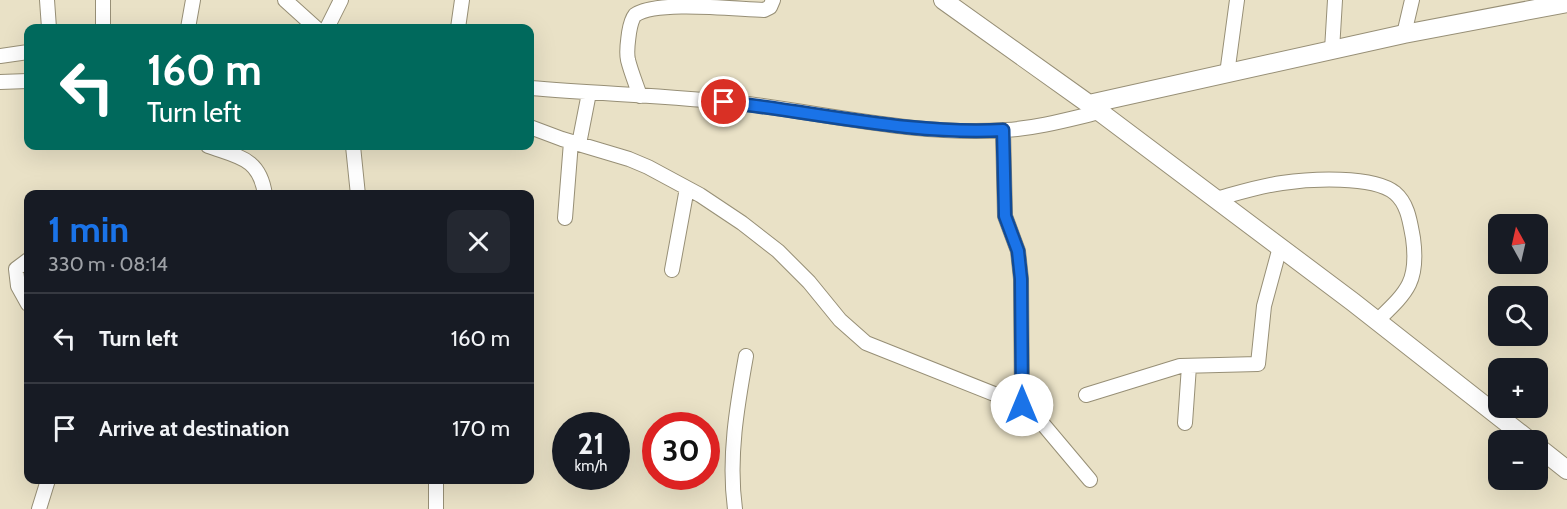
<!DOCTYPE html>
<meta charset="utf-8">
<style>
body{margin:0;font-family:Cabin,sans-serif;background:#242831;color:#f1f3f6;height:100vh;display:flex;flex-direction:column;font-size:22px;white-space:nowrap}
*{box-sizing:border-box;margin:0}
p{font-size:20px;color:#9ea1a6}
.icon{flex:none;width:33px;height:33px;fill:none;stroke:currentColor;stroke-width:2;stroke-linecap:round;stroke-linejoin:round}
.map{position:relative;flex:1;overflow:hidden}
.sheet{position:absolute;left:24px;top:190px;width:510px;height:294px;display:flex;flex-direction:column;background:#171b24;border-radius:12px;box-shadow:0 6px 24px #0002}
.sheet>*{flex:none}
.banner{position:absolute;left:24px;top:24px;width:510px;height:126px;border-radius:12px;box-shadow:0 6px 24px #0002;background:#00695c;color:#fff;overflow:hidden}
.needle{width:39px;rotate:352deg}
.controls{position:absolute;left:1488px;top:214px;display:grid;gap:12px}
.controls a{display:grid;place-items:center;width:60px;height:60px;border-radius:12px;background:#171b24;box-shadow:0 6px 24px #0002;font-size:30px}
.speed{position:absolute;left:552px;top:412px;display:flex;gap:12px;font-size:30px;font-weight:700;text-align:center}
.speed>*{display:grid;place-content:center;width:78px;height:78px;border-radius:50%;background:#171b24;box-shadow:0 6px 24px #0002;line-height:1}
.speed small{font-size:15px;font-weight:400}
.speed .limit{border:9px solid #d22;background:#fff;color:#111}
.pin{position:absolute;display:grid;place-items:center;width:51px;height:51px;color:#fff;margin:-26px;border:3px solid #fff;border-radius:50%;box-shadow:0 2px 6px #0007}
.me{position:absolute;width:66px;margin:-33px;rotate:0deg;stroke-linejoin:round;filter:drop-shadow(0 0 4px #0008)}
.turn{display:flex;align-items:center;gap:21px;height:126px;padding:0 24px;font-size:27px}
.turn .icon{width:78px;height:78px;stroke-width:2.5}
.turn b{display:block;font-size:42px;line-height:51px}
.round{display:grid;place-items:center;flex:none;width:63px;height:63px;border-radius:12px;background:#242831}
.headline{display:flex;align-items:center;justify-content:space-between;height:102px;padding:0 24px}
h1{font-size:36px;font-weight:800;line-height:45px;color:#1a73e8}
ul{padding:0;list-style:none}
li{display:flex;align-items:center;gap:18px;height:90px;padding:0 24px;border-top:2px solid #363941}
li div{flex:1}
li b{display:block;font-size:22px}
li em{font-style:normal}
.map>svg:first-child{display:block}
</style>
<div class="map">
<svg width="1567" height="509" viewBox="0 0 1567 509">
<rect width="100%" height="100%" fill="#e9e1c6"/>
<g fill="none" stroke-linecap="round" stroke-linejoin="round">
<defs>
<path id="minor" d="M 47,0 L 49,28
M 103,0 L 103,28
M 285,0 L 316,28
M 188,28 L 193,0
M 327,28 L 341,0
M 458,28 L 462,0
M 1404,34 L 1412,0
M 1332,50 L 1335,0
M 0,56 L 28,52
M 1227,74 L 1237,0
M 0,82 L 28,81
M 530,88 C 602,94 675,96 748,104 C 834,115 919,136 1006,130 C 1038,128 1070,119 1100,112
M 640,96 C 636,84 631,72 628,60 C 626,51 628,42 629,33 C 630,27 631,20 635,15 C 656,0 734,9 764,10 L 770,7 L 773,0
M 530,127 L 562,139 L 629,159 L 648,167 L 700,195 L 742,223 L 778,251 L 809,282 L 840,320 L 866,343 L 1022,405 L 1037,417 L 1090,480
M 1003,130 L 1005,216 L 1018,251 L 1021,279 L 1022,405
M 579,144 L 589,93
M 208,146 C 239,157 260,158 265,195
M 353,146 L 358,195
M 1216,199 C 1238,193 1260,186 1282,183 C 1309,179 1373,175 1395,193 C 1408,204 1410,222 1413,238 C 1419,282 1407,292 1377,321
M 565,218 L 571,142
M 28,260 L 16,269 L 18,286 L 28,304
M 672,270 L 687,188
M 1086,395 L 1180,366 L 1258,364 L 1264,306 L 1280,247
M 1185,423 L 1189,366
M 39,509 L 48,480
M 436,509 L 436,480
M 735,509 C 728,458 737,406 746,356"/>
<path id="major" d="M 943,0 L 1100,112 L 1353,302 L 1530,441
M 1089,104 L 1404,34 L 1567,3
M 1538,447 L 1567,470"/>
</defs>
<use href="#minor" stroke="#978f76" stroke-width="16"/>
<use href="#major" stroke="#978f76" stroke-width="20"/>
<use href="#minor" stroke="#fff" stroke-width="14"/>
<use href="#major" stroke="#fff" stroke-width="18"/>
</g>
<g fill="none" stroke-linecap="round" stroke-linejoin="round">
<defs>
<path id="route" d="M 724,102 C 817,112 909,135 1003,130 L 1005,216 L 1018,251 L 1021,279 L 1022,405"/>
</defs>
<use href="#route" stroke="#114b97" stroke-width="15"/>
<use href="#route" stroke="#1a73e8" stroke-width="10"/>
</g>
</svg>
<div class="controls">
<a><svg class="needle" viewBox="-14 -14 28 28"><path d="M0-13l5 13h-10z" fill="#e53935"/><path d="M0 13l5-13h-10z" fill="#9ea1a6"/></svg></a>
<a><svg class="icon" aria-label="search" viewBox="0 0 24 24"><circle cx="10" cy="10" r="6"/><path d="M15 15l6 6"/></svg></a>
<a>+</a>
<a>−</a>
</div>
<div class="speed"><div>21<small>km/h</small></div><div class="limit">30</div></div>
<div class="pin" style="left:724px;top:102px;background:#d93025"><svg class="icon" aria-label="arrive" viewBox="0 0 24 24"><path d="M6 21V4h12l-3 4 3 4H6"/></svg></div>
<svg class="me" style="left:1022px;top:405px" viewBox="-20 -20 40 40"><circle r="19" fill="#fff"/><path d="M0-13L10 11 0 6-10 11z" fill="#1a73e8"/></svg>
<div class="banner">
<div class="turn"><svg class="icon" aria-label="left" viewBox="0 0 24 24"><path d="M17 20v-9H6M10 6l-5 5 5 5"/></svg><div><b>160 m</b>Turn left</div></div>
</div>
<section class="sheet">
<div class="headline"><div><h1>1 min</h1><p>330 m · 08:14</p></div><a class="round"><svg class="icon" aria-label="close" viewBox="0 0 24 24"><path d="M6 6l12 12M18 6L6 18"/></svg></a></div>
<ul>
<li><svg class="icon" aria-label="left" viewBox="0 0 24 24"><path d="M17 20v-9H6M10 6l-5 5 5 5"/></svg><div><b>Turn left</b></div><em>160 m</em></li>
<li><svg class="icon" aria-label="arrive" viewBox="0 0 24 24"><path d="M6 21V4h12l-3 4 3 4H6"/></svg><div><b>Arrive at destination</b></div><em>170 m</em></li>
</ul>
</section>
</div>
